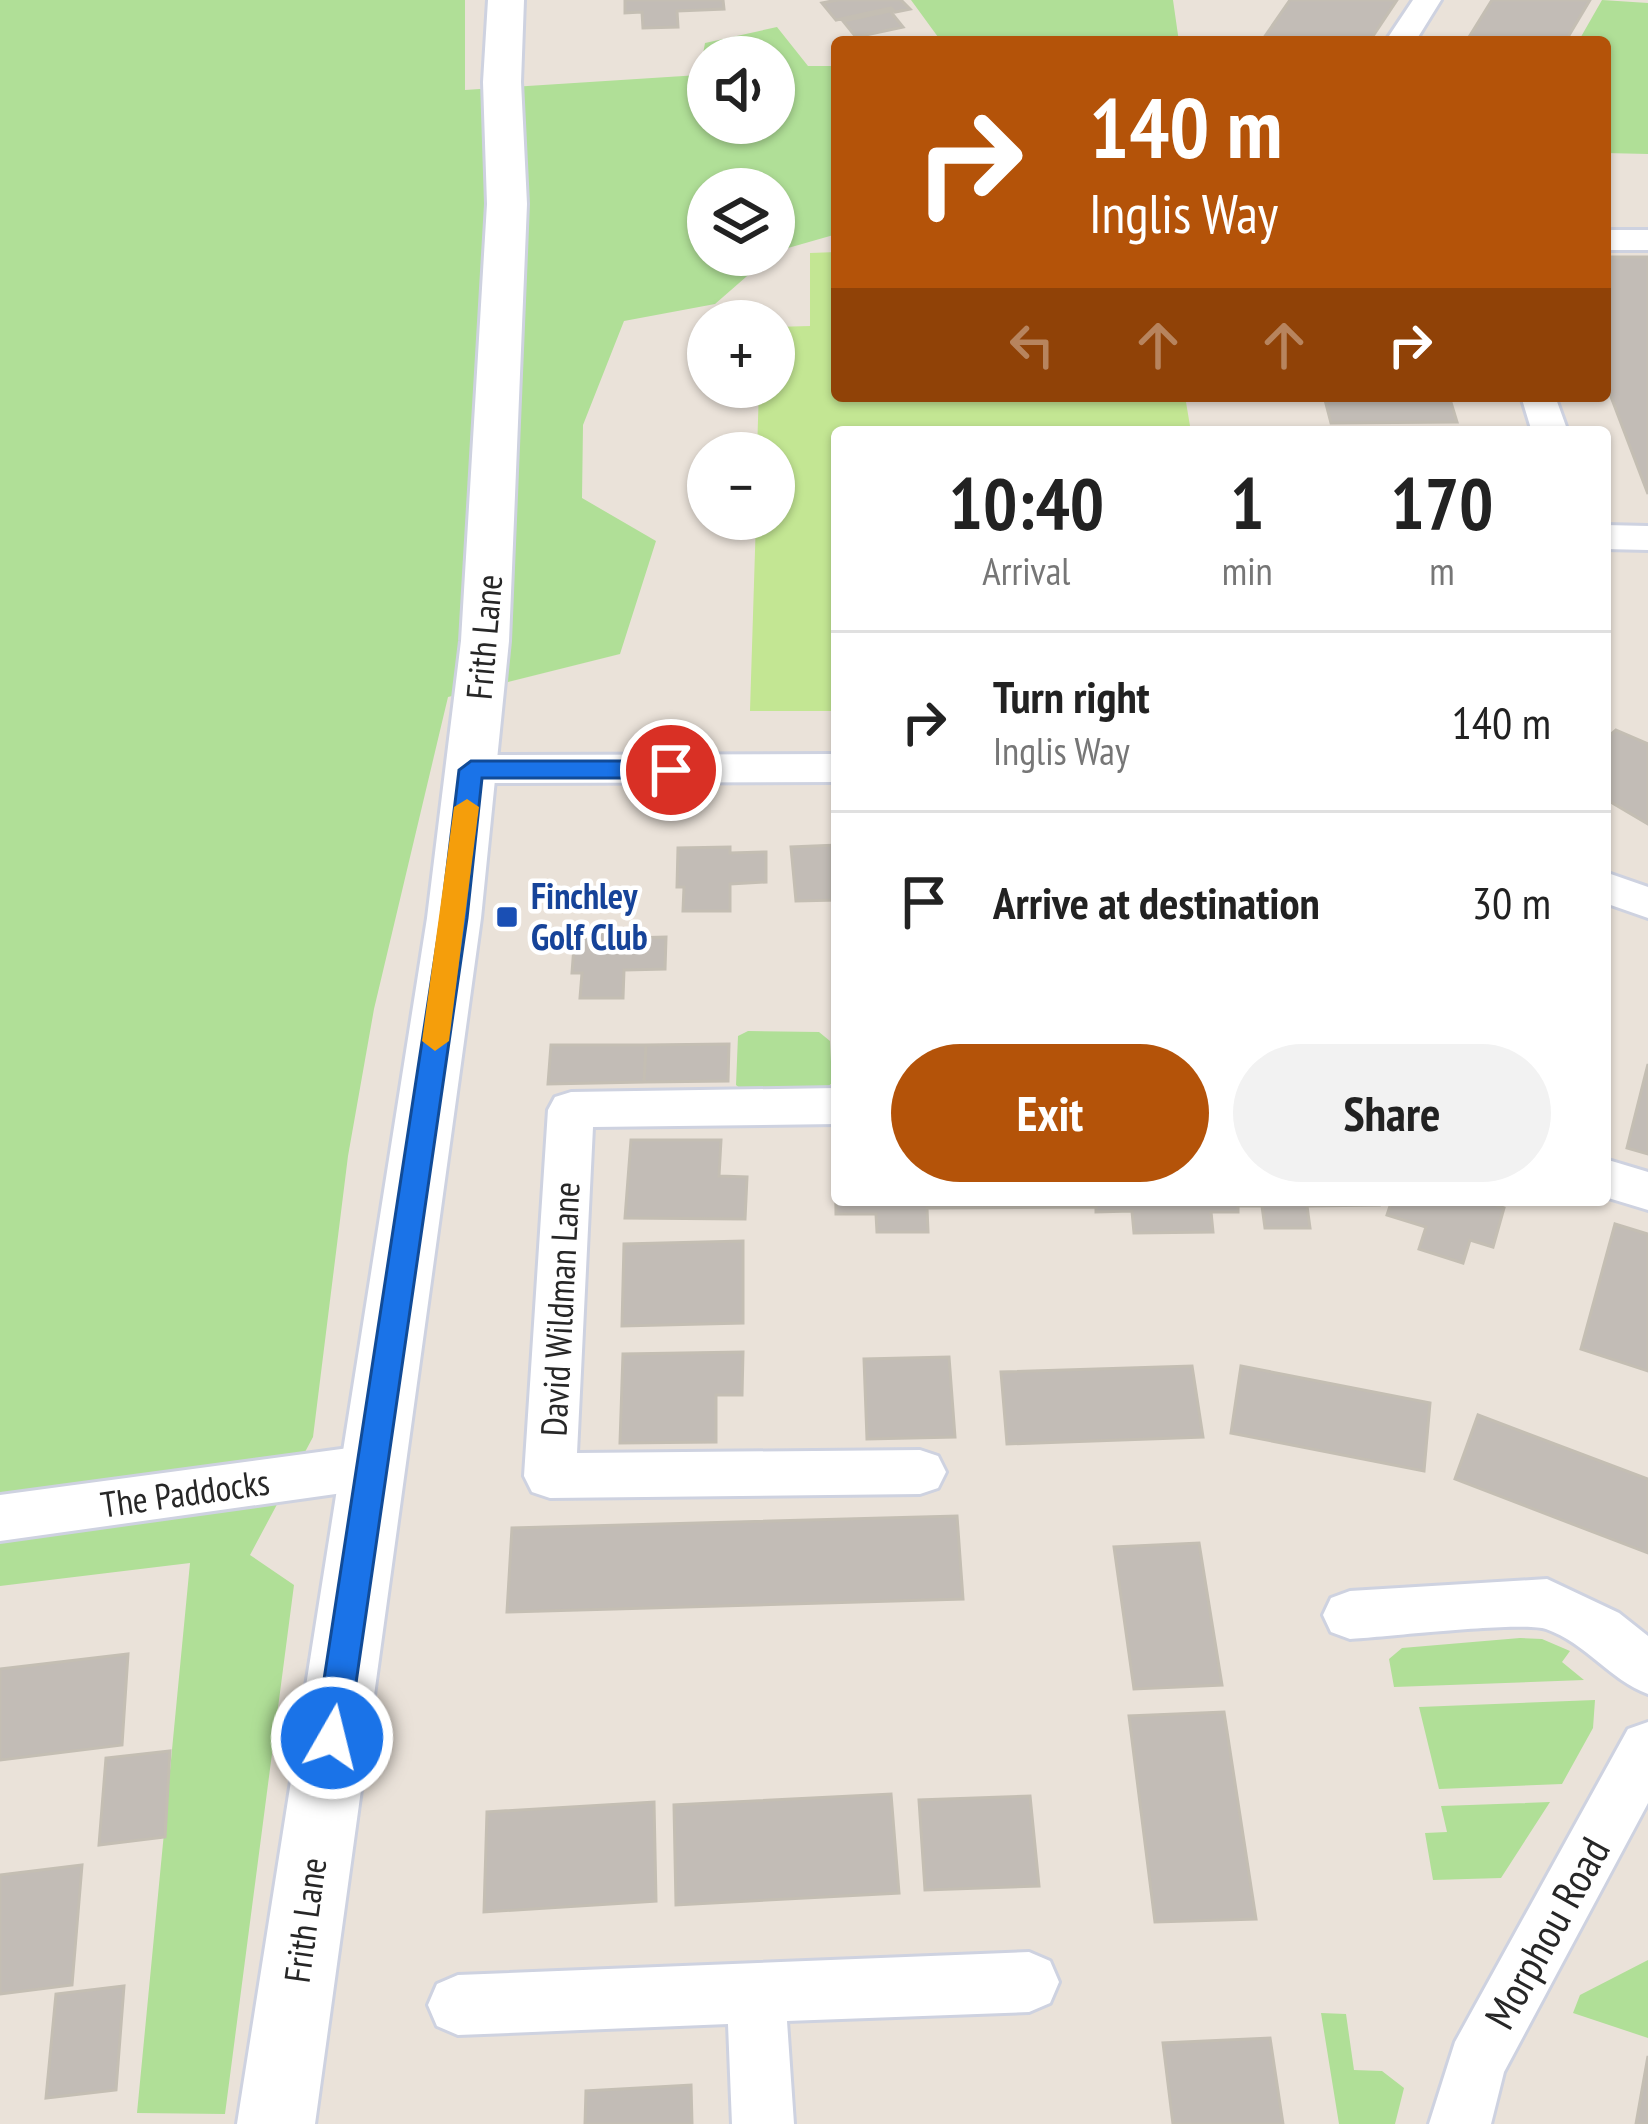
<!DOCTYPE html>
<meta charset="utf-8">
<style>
body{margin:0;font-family:"PT Sans Narrow",sans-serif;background:#f2f2f2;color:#222;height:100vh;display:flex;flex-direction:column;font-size:45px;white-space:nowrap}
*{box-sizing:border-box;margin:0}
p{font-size:39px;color:#767676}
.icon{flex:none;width:66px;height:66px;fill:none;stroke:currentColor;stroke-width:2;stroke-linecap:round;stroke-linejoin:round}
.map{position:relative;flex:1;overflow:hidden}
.panel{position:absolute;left:831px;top:426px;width:780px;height:780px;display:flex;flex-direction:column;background:#fff;border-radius:12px;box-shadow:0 3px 9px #0004}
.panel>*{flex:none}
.banner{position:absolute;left:831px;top:36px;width:780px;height:366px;border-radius:12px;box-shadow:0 3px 9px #0004;background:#b45309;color:#fff;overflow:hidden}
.fabs{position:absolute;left:687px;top:36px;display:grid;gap:24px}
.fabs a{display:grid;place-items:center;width:108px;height:108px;border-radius:50%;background:#fff;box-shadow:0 3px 9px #0004;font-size:60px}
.pin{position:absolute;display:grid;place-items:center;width:102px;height:102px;color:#fff;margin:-51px;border:6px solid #fff;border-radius:50%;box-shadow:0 3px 12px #0007}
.me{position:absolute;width:132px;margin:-66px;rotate:8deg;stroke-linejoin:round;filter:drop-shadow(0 0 9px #0008)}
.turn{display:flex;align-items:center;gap:42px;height:252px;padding:0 60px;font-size:54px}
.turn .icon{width:156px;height:156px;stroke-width:2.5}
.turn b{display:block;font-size:84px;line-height:102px}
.lanes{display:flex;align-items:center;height:114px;padding:0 60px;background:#0003;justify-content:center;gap:60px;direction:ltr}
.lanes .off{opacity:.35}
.eta{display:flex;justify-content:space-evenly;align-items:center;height:204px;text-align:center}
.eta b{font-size:72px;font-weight:800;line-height:84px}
.primary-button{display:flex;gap:24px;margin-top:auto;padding:24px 60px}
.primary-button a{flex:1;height:138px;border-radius:72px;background:#b45309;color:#fff;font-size:48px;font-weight:800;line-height:138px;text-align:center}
.primary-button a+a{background:#f2f2f2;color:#222}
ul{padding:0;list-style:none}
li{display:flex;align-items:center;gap:36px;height:180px;padding:0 60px;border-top:3px solid #e0e0e0}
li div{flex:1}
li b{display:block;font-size:45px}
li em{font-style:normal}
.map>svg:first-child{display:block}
</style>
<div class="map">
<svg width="1648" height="2124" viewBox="0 0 1648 2124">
<rect width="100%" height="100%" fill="#eae2d9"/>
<path fill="#b0df97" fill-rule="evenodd" d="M 0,0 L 465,0 L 465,90 L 699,75 L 705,43 L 777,27 L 808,66 L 837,66 L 837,234 L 774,252 L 774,189 L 708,189 L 708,255 L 771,255 L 715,304 L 624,321 L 583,425 L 582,498 L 656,541 L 620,654 L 448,697 L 374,1009 L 348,1156 L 313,1437 L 250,1555 L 294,1585 L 225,2114 L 137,2113 L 190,1563 L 0,1586 ZM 708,57 L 774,57 L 774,123 L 708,123 Z
M 911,0 L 1173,0 L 1179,42 L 935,42 L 938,37 Z
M 1602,0 L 1648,3 L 1648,154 L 1605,153 L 1605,42 L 1578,42 Z
M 748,1031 L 819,1032 L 830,1041 L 832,1083 L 821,1093 L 746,1093 L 736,1085 L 738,1036 Z
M 1520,1638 L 1542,1639 L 1570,1651 L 1562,1662 L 1584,1680 L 1394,1687 L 1389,1659 L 1402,1648 Z
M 1595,1700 L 1593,1728 L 1562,1784 L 1439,1789 L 1419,1707 Z
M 1550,1802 L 1501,1878 L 1433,1880 L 1425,1833 L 1447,1832 L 1441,1806 Z
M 1648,1960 L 1648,2038 L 1573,2013 L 1580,1995 Z
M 1321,2013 L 1346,2014 L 1354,2070 L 1382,2071 L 1404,2088 L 1395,2124 L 1339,2124 Z"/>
<path fill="#c3e693" d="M 837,252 L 837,396 L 1185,396 L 1191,432 L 837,432 L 837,711 L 750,711 L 756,519 L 774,519 L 774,453 L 757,453 L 759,387 L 774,387 L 774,327 L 810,326 L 810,253 Z"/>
<path fill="#c2bcb6" stroke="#c4beb3" stroke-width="3" d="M 625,0 L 723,0 L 724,9 L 677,11 L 678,27 L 643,28 L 642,12 L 625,13 Z
M 837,0 L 901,0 L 910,9 L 895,12 L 891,8 L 836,20 L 822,3 Z
M 1290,0 L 1397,0 L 1369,42 L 1261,42 Z
M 1492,0 L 1590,0 L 1565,42 L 1466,42 Z
M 890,11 L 903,27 L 856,37 L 843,21 Z
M 1605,257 L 1648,257 L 1648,494 L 1605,381 Z
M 1324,396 L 1449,396 L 1457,422 L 1331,423 Z
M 1616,730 L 1648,744 L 1648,824 L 1609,801 L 1605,806 L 1605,739 Z
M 837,845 L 837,900 L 796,901 L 791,847 Z
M 730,847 L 730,853 L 766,852 L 766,882 L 730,884 L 730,911 L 683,911 L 684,887 L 677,887 L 678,848 Z
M 628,932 L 628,938 L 666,937 L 665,969 L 624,970 L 623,998 L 580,998 L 582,973 L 572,973 L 575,933 Z
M 729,1044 L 728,1081 L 644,1082 L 646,1045 Z
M 551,1045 L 646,1045 L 644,1082 L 548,1084 Z
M 1648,1064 L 1648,1154 L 1627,1148 Z
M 631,1140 L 721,1140 L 719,1176 L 747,1177 L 745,1219 L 625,1218 Z
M 835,1142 L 837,1200 L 1378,1200 L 1379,1205 L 1307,1206 L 1310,1228 L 1265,1228 L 1262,1206 L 1238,1206 L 1238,1212 L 1211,1212 L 1213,1232 L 1134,1233 L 1132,1211 L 1096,1212 L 1096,1207 L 927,1208 L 928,1232 L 877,1232 L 876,1214 L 836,1214 Z
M 1392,1200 L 1482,1200 L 1504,1208 L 1493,1247 L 1470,1240 L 1463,1263 L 1419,1249 L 1426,1227 L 1387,1215 Z
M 1615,1224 L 1648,1234 L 1648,1371 L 1581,1349 Z
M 743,1241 L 743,1323 L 622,1326 L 624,1244 Z
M 743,1352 L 742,1395 L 716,1395 L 716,1442 L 620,1443 L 623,1354 Z
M 949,1357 L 955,1437 L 867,1439 L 864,1359 Z
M 1192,1366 L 1203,1437 L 1007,1444 L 1001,1372 Z
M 1241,1366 L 1430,1403 L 1424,1471 L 1231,1433 Z
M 1478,1415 L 1648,1479 L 1648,1553 L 1455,1479 Z
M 957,1516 L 963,1599 L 507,1612 L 512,1528 Z
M 1199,1543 L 1222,1685 L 1134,1689 L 1114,1547 Z
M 128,1654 L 122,1745 L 0,1760 L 0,1669 Z
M 1224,1712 L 1256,1919 L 1155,1922 L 1129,1716 Z
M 170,1751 L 165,1837 L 99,1845 L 106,1758 Z
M 891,1794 L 899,1893 L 676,1905 L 674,1805 Z
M 1030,1796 L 1039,1886 L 925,1890 L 919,1800 Z
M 654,1802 L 656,1901 L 484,1912 L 487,1812 Z
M 82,1865 L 72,1985 L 0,1994 L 0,1875 Z
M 124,1986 L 116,2090 L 46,2098 L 56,1994 Z
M 1270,2038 L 1283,2124 L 1173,2124 L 1163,2043 Z
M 1648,2056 L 1648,2124 L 1636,2124 Z
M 691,2085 L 692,2124 L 585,2124 L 586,2091 Z"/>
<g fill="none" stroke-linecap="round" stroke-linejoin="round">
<defs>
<path id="minor" d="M 1413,0 L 1441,0 L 1415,42 L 1385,42 Z
M 1605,230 L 1648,230 L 1648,250 L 1605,250 Z
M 1521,396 L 1555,396 L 1568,432 L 1532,432 Z
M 1605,525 L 1648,526 L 1648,550 L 1605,549 Z
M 837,754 L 837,782 L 471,783 L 457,779 L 451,769 L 457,759 L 471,755 Z
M 1605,872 L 1648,887 L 1648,918 L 1605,903 Z
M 837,1088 L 837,1124 L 593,1127 L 577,1453 L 920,1450 L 938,1456 L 946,1472 L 938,1488 L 920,1494 L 550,1498 L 532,1492 L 524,1476 L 548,1110 L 555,1097 L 571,1092 Z
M 1605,1159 L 1648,1172 L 1648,1210 L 1605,1197 Z
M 371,1445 L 389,1451 L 397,1467 L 389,1483 L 371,1489 L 0,1541 L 0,1495 Z
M 1547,1579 L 1619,1613 L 1648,1636 L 1648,1694 C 1610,1680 1586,1643 1546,1629 C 1521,1621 1386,1637 1350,1639 L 1331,1632 L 1323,1615 L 1331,1598 L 1350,1591 Z
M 1648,1722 L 1648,1803 L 1504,2072 L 1491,2124 L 1429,2124 L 1455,2042 L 1628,1729 Z
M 1029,1952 L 1050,1961 L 1059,1982 L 1050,2003 L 1029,2012 L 787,2021 L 794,2124 L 732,2124 L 728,2024 L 458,2035 L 437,2026 L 428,2005 L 437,1984 L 458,1975 Z"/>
<path id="tertiary" d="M 488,0 L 524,0 L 521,82 L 527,204 L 509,641 L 481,918 L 315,2124 L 237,2124 L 427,918 L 461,641 L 487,204 L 483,82 Z"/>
</defs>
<use href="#minor" stroke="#ced2e0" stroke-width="6"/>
<use href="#tertiary" stroke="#ced2e0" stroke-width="6"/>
<use href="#minor" fill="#fff" fill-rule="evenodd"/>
<use href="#tertiary" fill="#fff" fill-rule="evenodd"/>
</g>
<path fill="#1a73e8" stroke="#114b97" stroke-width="3" d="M 471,761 L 671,761 L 684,770 L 671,778 L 482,778 L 467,918 L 348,1738 L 343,1749 L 332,1753 L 320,1749 L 315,1738 L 441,918 L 459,770 Z"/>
<path fill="#f59e0b" d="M 467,799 L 479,807 L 449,1041 L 435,1051 L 422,1041 L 454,807 Z"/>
<rect fill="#1a4fb4" stroke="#fff" stroke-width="4.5" x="495" y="905" width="24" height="24" rx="6"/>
<g text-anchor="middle" stroke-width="9" stroke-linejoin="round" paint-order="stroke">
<g font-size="36" fill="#272727" stroke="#fff">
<text transform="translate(484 637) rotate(-85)" y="13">Frith Lane</text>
<text transform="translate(560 1309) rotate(-87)" y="13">David Wildman Lane</text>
<text transform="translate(185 1493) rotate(-8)" y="13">The Paddocks</text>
<text transform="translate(305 1920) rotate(-82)" y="13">Frith Lane</text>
</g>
<g font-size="36" font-weight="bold" fill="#164399" stroke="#fff" text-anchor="start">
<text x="531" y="909">Finchley<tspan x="531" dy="41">Golf Club</tspan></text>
</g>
<g font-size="42" fill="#272727" stroke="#fff">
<text transform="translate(1547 1933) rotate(-61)" y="15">Morphou Road</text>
</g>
</g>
</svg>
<div class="fabs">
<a><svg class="icon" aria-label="sound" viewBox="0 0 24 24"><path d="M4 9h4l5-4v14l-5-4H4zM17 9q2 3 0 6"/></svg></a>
<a><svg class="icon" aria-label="layers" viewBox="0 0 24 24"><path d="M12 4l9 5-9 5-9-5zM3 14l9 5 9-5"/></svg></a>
<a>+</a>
<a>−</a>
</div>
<div class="pin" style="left:671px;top:770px;background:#d93025"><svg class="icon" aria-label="arrive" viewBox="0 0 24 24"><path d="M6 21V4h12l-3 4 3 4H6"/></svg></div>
<svg class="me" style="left:332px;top:1738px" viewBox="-20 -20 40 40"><circle r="17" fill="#1a73e8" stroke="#fff" stroke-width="3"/><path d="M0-11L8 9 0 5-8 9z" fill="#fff"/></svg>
<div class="banner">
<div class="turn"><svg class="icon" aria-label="right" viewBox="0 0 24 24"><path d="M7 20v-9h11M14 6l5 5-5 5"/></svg><div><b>140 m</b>Inglis Way</div></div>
<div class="lanes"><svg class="icon off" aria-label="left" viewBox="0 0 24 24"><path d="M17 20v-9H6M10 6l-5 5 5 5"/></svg><svg class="icon off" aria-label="ahead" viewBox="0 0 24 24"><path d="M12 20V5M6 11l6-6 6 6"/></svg><svg class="icon off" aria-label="ahead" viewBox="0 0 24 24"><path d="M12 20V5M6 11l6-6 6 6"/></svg><svg class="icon" aria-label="right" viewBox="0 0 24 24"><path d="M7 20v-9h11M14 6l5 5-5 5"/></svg></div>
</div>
<section class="panel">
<div class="eta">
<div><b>10:40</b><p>Arrival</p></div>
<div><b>1</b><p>min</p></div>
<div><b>170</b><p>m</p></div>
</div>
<ul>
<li><svg class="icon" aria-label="right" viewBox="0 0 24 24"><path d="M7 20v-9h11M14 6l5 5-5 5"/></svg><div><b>Turn right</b><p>Inglis Way</p></div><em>140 m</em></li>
<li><svg class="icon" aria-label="arrive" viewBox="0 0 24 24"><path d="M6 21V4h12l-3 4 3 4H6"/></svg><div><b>Arrive at destination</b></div><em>30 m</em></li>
</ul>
<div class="primary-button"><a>Exit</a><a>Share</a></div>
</section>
</div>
